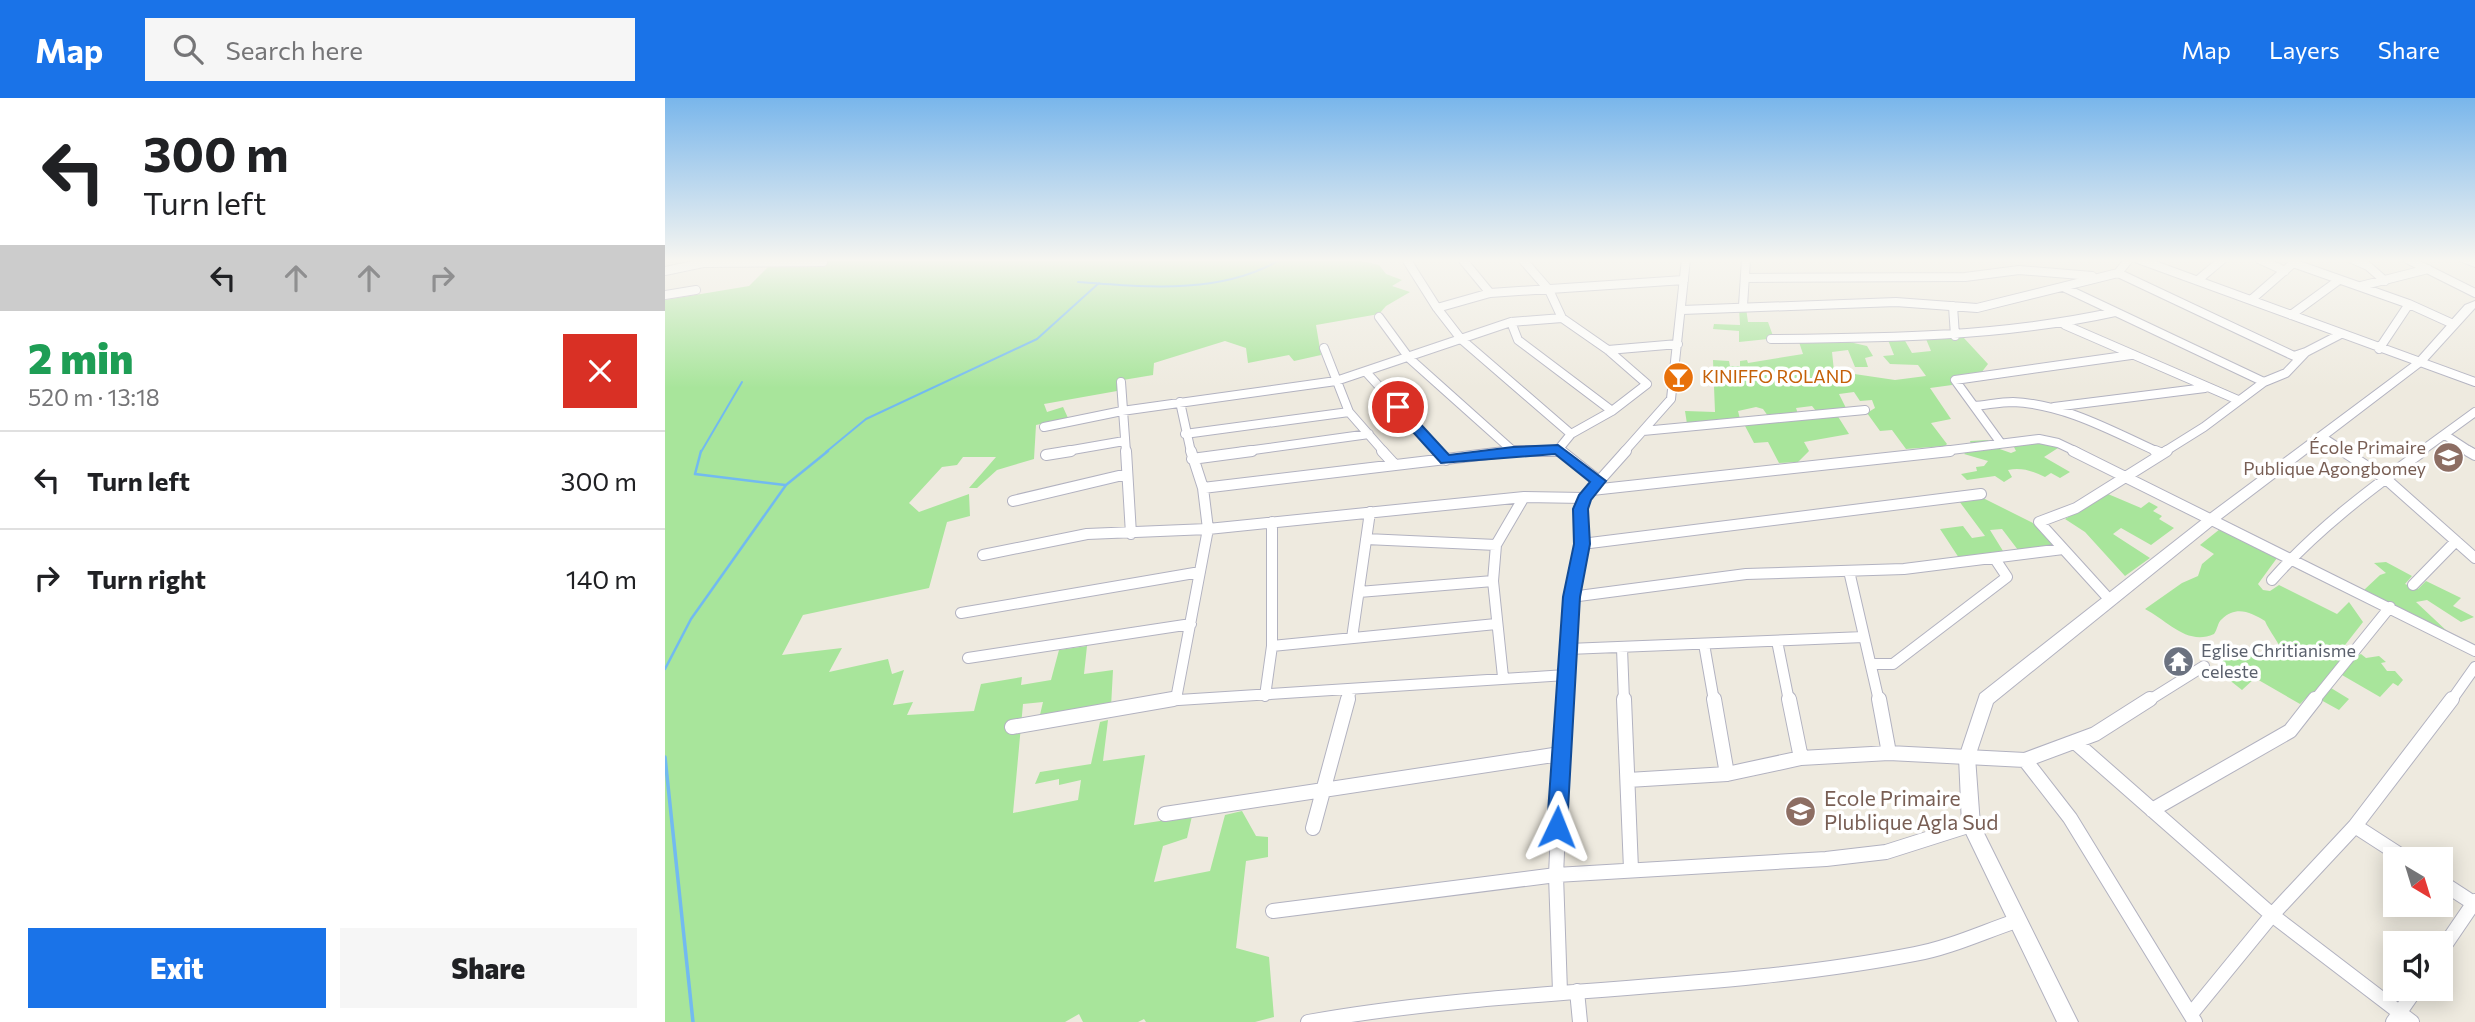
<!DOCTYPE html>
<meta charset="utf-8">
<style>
body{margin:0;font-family:Commissioner,sans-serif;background:#f6f6f6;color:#202124;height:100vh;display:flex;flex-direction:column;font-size:26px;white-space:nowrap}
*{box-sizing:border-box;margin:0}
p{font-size:23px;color:#757577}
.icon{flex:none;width:38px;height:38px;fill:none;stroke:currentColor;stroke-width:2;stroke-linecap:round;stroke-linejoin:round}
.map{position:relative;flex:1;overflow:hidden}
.sheet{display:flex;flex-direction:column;background:#fff;width:665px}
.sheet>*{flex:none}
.guide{background:#fff;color:#202124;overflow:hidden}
.needle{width:46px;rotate:142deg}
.controls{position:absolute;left:1718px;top:749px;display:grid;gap:14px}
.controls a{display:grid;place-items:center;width:70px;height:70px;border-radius:0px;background:#fff;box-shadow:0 4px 18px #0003;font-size:35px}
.pin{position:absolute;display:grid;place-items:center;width:60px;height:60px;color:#fff;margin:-30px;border:4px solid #fff;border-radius:50%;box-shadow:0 2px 7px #0007}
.me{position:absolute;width:77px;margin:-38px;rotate:2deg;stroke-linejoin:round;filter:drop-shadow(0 0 5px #0008)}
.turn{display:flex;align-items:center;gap:24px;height:147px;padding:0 28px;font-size:32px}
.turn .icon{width:91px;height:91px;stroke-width:2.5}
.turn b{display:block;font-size:49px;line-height:60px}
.lanes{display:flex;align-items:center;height:66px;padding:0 28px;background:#0003;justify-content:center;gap:35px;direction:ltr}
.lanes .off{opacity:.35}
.round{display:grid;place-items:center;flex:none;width:74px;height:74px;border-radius:0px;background:#f6f6f6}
.summary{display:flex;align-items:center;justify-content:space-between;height:119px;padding:0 28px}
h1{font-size:42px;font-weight:800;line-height:52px;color:#1e9e55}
.cta{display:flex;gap:14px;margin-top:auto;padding:14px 28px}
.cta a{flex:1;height:80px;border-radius:0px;background:#1a73e8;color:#fff;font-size:28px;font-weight:800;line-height:80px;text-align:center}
.cta a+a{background:#f6f6f6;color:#202124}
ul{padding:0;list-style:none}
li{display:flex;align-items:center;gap:21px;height:98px;padding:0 28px;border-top:2px solid #e0e0e0}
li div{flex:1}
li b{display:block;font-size:26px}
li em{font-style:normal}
header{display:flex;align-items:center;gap:42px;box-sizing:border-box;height:98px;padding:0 35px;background:#1a73e8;color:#fff}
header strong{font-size:33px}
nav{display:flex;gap:38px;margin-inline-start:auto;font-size:24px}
.search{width:490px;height:63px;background:#f6f6f6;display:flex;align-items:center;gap:18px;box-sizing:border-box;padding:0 24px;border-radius:0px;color:#757577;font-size:26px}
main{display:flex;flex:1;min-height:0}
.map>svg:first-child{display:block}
</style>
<header>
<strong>Map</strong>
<div class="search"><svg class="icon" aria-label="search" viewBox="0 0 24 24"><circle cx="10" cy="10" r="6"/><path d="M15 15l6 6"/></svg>Search here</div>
<nav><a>Map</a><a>Layers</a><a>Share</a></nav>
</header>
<main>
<section class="sheet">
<div class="guide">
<div class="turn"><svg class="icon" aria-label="left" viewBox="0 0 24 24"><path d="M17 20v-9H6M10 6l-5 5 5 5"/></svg><div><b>300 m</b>Turn left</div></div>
<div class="lanes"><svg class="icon" aria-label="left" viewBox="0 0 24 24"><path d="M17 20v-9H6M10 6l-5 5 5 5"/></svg><svg class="icon off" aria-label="ahead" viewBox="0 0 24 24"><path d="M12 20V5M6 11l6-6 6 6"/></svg><svg class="icon off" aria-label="ahead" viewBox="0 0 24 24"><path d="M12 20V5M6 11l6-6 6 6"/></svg><svg class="icon off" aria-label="right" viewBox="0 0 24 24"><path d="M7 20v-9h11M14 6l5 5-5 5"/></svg></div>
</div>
<div class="summary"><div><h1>2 min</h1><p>520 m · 13:18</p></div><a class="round" style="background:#d93025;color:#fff"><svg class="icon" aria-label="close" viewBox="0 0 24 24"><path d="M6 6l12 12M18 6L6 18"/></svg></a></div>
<ul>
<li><svg class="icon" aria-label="left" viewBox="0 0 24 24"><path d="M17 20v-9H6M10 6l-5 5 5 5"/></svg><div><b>Turn left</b></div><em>300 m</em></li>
<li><svg class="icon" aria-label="right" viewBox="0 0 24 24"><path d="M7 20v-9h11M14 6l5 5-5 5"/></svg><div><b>Turn right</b></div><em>140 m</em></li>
</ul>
<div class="cta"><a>Exit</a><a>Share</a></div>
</section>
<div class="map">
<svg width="1810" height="924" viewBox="0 0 1810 924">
<rect width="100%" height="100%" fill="#eeeadf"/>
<path fill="#a8e59b" d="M 111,161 L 687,161 L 714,167 L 721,176 L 737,182 L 727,188 L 745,194 L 721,208 L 714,216 L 651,227 L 656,257 L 629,263 L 624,257 L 583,265 L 581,250 L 560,243 L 489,265 L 488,277 L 452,283 L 452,293 L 379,306 L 382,314 L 398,309 L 403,320 L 371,327 L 369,361 L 332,372 L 312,390 L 304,390 L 331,359 L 298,359 L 292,367 L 277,369 L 244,405 L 254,414 L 304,396 L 305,418 L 282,424 L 264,490 L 138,517 L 117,557 L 177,550 L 164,574 L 223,561 L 227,576 L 239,572 L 228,607 L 248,604 L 242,617 L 309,613 L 316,586 L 357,579 L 356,587 L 386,582 L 394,552 L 422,548 L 419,576 L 448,572 L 446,609 L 374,621 L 378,604 L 358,606 L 348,715 L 413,702 L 416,682 L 394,687 L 394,681 L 370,686 L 375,674 L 426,666 L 435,624 L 443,622 L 438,663 L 480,657 L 469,727 L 527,718 L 522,740 L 498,748 L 489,784 L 545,773 L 560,717 L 577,713 L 591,738 L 603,739 L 603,759 L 581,763 L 571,850 L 604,859 L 609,919 L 590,924 L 481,924 L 479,921 L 473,924 L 418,924 L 414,916 L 400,924 L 0,924 L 0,202 L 84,188 Z
M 1074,210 L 1081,210 L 1083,224 L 1103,224 L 1108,238 L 1103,238 L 1103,241 L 1074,244 L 1074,233 L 1048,231 L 1049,226 L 1075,227 Z
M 1298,239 L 1323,266 L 1316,275 L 1286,279 L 1287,287 L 1265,290 L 1286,321 L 1266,325 L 1282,346 L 1280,348 L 1241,351 L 1227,332 L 1215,333 L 1202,315 L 1210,310 L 1207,302 L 1195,303 L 1189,294 L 1174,296 L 1181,310 L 1151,313 L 1147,308 L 1131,310 L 1133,316 L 1103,318 L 1098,311 L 1091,309 L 1073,313 L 1075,321 L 1022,326 L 1020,313 L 1050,314 L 1048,262 L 1064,263 L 1065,268 L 1075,268 L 1075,263 L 1082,262 L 1083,265 L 1138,256 L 1134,244 L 1180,243 L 1202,248 L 1208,258 L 1200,260 L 1203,269 L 1190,269 L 1183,252 L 1167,254 L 1169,273 L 1230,282 L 1261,278 L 1253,267 L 1225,266 L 1218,258 L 1229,257 L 1223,242 L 1239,241 L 1247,255 L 1266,253 L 1261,241 Z
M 1172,317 L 1184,336 L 1139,344 L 1144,353 L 1133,364 L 1114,365 L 1103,344 L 1089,345 L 1079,326 Z
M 1323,342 L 1329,349 L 1346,355 L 1351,353 L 1346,343 L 1380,345 L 1393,350 L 1379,359 L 1405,374 L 1395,380 L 1386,375 L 1380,379 C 1368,373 1356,369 1343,372 L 1347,379 L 1339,384 L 1330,378 L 1302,382 L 1296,376 L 1312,373 L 1311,369 L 1319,368 L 1323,363 L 1299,356 L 1307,349 L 1305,343 Z
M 1443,396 L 1476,410 L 1484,404 L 1493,409 L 1488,413 L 1497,418 L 1494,421 L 1509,430 L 1486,447 L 1456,430 L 1448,436 L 1485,460 L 1460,478 L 1420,434 L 1400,421 Z
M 1318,400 L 1368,425 L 1390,448 L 1353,452 L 1337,431 L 1325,432 L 1338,453 L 1294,460 L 1275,431 L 1298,428 L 1307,440 L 1320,438 L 1294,403 Z
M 1555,431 L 1612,460 L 1593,486 L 1598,492 L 1605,493 L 1614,487 L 1672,516 L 1684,504 L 1698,524 L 1673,556 L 1675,559 L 1682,562 L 1696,556 L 1701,560 L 1714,558 L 1721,564 L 1716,565 L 1722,573 L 1730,573 L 1738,582 L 1733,588 L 1728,585 L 1715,599 L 1677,577 L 1666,590 L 1684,601 L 1674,612 L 1645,596 L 1635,606 L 1590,580 L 1577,592 L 1553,573 L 1557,567 L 1554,556 L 1566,548 L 1604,560 L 1617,555 C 1616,547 1604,533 1600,523 C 1586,515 1572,507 1557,521 C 1552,525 1553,531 1549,536 C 1522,548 1503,523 1480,511 L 1517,485 L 1533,478 L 1537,466 L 1549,456 L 1535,447 Z
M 1721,464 L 1747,478 L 1740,486 L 1753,491 L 1761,483 L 1796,500 L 1788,508 L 1809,519 L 1796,524 L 1762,502 L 1751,504 L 1784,535 L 1699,492 L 1715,477 L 1721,475 L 1709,465 Z"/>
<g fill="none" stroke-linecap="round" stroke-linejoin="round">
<path stroke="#72baf0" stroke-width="2" d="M 413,184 C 480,189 556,197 616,161
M 36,354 L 77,284
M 161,354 L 201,321 L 372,241 L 434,185"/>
<path stroke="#72baf0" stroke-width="2.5" d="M 36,353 L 30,376 L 120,387
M 0,571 L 26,521 L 121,387 L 163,353"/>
<path stroke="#72baf0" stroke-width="3.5" d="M 0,659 L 28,924"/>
<defs>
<path id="street-far2" d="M 741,161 L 772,210 L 796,241 L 906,336
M 797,161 L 825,195
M 857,161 L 884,192 L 897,220 L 943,252 L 982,286 L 947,313 L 906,336 L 893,352
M 1473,161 L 1810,284
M 1594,161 L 1620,173
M 1687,161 L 1703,168 L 1720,183
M 1742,161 L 1810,195
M 1628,165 L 1744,206 L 1788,226
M 0,173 L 38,165 L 158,164
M 1453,175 L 1629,258 L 1641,254
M 1080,180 L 1300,179 L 1354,172 L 1427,178
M 1533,182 L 1558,161
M 1696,188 L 1763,171
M 1398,189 L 1599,284
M 0,197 L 31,192
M 1586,202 L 1633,161
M 1078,208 L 1081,161
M 1288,208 L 1290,238
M 772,210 L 825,195 L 1019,182
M 1017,212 L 1231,204 L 1312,210 L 1453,175 L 1464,161
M 1626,217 L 1674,182
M 714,219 L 744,260 L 848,353
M 846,224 L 853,242 L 947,313
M 1400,227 L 1573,302
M 1106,241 C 1222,240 1336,239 1450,214
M 659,250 L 684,314 L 719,354
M 1714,251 L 1744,206
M 943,252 L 1013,246
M 701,274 L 774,354
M 456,284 L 461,354
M 515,304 L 526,354
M 1309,308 C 1322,307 1335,304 1348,304 C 1399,306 1447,333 1493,354
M 1389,309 L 1540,290
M 379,329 L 457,313 L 671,283 L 846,224 L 897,220
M 978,333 L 1200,312
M 520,336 L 684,314
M 1780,337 L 1806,354
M 1657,339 L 1680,354
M 1335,344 L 1290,282 L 1466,257
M 396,354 L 459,343
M 574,354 L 704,336
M 837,354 L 898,354
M 959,354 L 1006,301 L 1021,161
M 1270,354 L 1374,341 L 1393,345 L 1412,354
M 1499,354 L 1539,329 L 1599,284 L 1621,275 L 1641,254 L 1674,237
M 1755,354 L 1810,314"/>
<path id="street-far1" d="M 461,353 L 466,436
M 717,353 L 729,366
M 772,353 L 781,362
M 1408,353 L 1810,553
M 1490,353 L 1495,355
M 1678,353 L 1721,381 L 1810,460
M 1803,353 L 1810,357
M 381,357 L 406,353
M 527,361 L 587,353
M 538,390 L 848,353 L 896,353 L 934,383
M 927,392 L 1285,353
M 348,403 L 462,376
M 701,441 L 831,447
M 917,446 L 1316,396
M 318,457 L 422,436 L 543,431 L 859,399 L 919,400
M 1184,473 L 1214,603
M 1607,482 C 1651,432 1704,392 1758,353
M 1748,487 L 1791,443
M 694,494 L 828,483
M 906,499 L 1081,476 L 1239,471 L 1398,451
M 1444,501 L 1374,424 L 1411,410 L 1502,353
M 296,515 L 535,474
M 687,540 L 705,414
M 1112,543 L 1124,603
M 1039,546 L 1049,603
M 607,548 L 831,526
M 957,550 L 959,603
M 903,551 L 1199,539
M 303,560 L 526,526
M 1207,566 L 1228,566 L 1342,479 L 1330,461
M 838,579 L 828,483 L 831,447 L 859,399
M 600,598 L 607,548 L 607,424
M 511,601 L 543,431 L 538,390 L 526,353
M 498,603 L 901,577
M 683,603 L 686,592
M 899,603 L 906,499 L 917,446 L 915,411 L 919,400 L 961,353
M 1483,603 L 1539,568
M 1649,603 L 1725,509
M 1786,603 L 1810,569"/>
<path id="street" d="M 959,601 L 966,771
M 1049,601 L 1062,676
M 1124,601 L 1136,660
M 1214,601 L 1224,655
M 347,629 L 508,601
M 1410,644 L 1607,817 L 1747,924
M 1360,662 L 1430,636 L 1485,601
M 963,682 L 1062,676 L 1136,660 L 1224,655 L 1360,662 L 1405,720 L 1530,924
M 1487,712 L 1625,633 L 1650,601
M 500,716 L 895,656
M 1690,728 L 1741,761
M 648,730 L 683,601
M 1776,784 L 1810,806
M 608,813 L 891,777 L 1161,761 L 1221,754 L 1306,727
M 1776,853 L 1810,803
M 912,893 L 915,924
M 895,894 L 891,777 L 899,601
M 1526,916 L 1607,817 L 1690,728 L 1787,601
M 643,924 C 844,888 1050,895 1250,856 C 1284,850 1318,834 1351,823
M 1728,924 L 1751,891"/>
<path id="secondary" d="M 1793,161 L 1810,163 L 1810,169 L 1795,163 Z
M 1810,203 L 1810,210 L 1759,266 L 1553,423 L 1328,605 L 1310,659 L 1315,727 L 1413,924 L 1392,924 L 1297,727 L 1294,659 L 1315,596 L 1543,417 L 1751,262 L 1800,207 Z"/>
</defs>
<use href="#street-far2" stroke="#b2b2c0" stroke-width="10"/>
<use href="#street-far1" stroke="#b2b2c0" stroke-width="12"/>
<use href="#street" stroke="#b2b2c0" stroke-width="16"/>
<use href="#secondary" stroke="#b2b2c0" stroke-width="2"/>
<use href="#street-far2" stroke="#fff" stroke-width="8"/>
<use href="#street-far1" stroke="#fff" stroke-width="10"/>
<use href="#street" stroke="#fff" stroke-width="14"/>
<use href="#secondary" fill="#fff" fill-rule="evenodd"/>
</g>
<linearGradient id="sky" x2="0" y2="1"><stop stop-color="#79b6eb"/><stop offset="0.56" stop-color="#f7f6f1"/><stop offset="1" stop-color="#f7f6f1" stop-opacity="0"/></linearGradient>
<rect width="1810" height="290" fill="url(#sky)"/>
<path fill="#1a73e8" stroke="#114b97" stroke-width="2" d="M 733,305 L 737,306 L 784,357 L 848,349 L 893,347 L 941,383 L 926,402 L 923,411 L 925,446 L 915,499 L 902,729 L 900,735 L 892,738 L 885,735 L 882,729 L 898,499 L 909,446 L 908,411 L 914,397 L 925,384 L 890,356 L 776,365 L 728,312 L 726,309 Z"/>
<defs>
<symbol id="bar-disc" viewBox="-11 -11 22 22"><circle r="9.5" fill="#e8710a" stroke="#fff"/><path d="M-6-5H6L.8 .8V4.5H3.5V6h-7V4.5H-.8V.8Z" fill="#fff"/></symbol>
<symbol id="school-disc" viewBox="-11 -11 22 22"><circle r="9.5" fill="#8d6e63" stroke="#fff"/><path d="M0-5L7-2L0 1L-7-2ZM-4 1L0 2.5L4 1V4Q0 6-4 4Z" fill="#fff"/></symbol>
<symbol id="temple-disc" viewBox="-11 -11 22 22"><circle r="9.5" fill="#6b7280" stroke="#fff"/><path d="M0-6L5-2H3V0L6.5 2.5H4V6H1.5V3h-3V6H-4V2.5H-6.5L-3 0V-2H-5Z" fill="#fff"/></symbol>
</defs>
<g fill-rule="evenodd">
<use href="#bar-disc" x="996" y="262" width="35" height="35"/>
<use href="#school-disc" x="1766" y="342" width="35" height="35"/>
<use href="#temple-disc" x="1496" y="546" width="35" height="35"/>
<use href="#school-disc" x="1118" y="696" width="35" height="35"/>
</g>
<g text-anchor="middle" stroke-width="7" stroke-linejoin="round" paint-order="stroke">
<g font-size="18" fill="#c56008" stroke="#fff" text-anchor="start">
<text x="1037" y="285">KINIFFO ROLAND</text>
</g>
<g font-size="18" fill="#785e54" stroke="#fff" text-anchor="end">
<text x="1761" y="356">École Primaire<tspan x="1761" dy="21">Publique Agongbomey</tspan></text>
</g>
<g font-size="18" fill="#5b616d" stroke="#fff" text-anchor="start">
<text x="1536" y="559">Eglise Chritianisme<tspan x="1536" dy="21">celeste</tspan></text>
</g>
<g font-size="21" fill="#785e54" stroke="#fff" text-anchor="start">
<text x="1159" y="708">Ecole Primaire<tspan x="1159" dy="24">Plublique Agla Sud</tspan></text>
</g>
</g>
</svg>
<div class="controls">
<a><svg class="needle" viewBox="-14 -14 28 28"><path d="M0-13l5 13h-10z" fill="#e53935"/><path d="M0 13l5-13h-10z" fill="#757577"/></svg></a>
<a><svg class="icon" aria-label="sound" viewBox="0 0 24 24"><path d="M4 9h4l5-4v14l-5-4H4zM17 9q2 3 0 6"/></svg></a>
</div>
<div class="pin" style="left:733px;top:309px;background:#d93025"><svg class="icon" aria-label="arrive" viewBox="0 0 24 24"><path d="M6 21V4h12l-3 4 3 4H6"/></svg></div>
<svg class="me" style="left:892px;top:729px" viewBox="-20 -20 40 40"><path d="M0-17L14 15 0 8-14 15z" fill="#1a73e8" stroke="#fff" stroke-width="4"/></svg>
</div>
</main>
